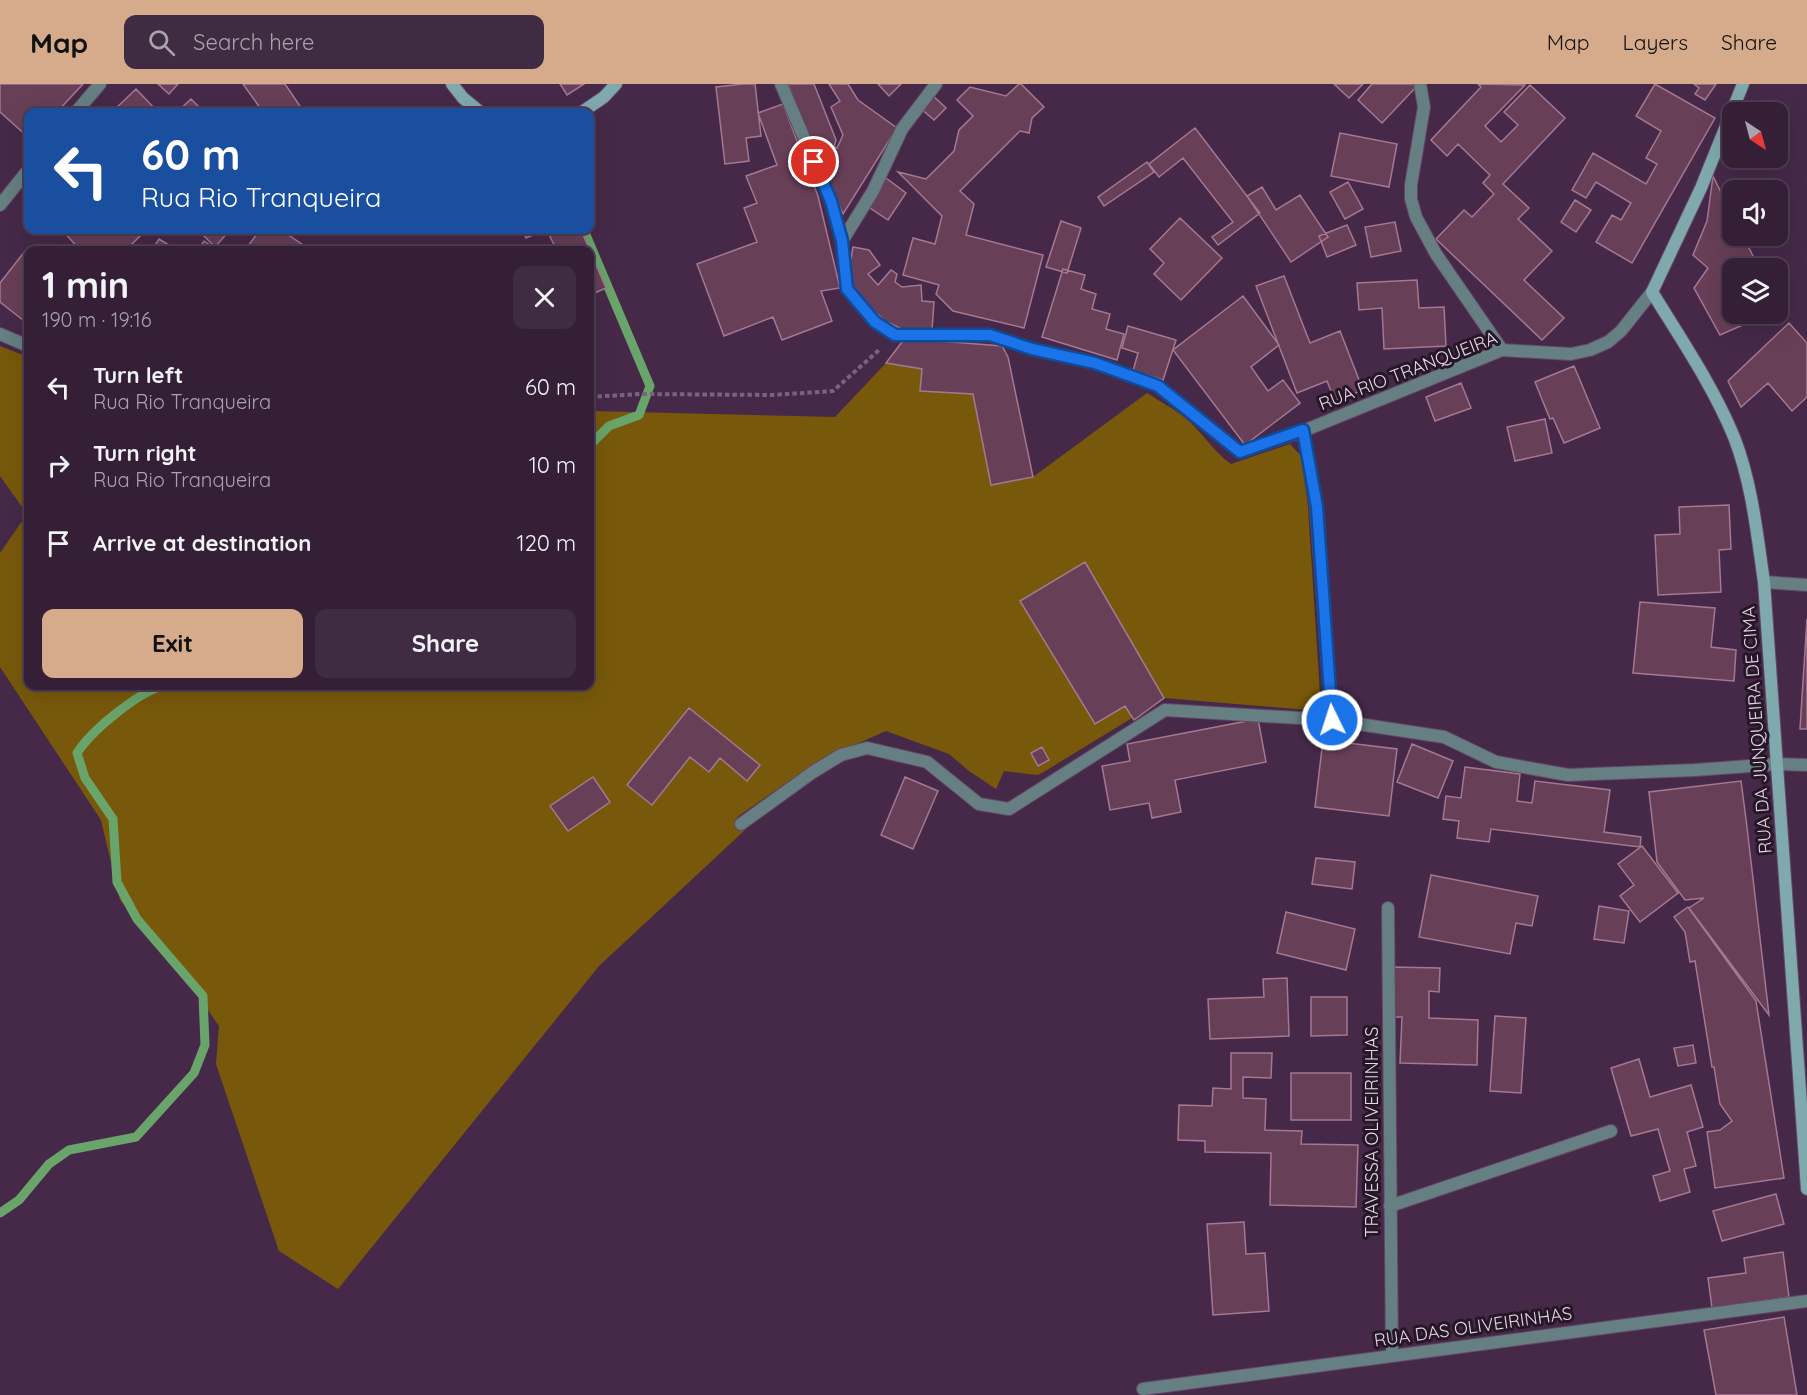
<!DOCTYPE html>
<meta charset="utf-8">
<style>
body{margin:0;font-family:Quicksand,sans-serif;background:#3f2c42;color:#f1f3f6;height:100vh;display:flex;flex-direction:column;font-size:22px;white-space:nowrap}
*{box-sizing:border-box;margin:0}
p{font-size:20px;color:#a9a2ad}
.icon{flex:none;width:33px;height:33px;fill:none;stroke:currentColor;stroke-width:2;stroke-linecap:round;stroke-linejoin:round}
.map{position:relative;flex:1;overflow:hidden}
.side{position:absolute;left:24px;top:162px;width:570px;height:444px;display:flex;flex-direction:column;background:#341f37;border-radius:12px;box-shadow:0 6px 24px #0002,0 0 0 2px #4e3d52}
.side>*{flex:none}
.guide{position:absolute;left:24px;top:24px;width:570px;height:126px;border-radius:12px;box-shadow:0 6px 24px #0002,0 0 0 2px #4e3d52;background:#1a4fa0;color:#fff;overflow:hidden}
.needle{width:39px;rotate:144deg}
.controls{position:absolute;left:1722px;top:18px;display:grid;gap:12px}
.controls a{display:grid;place-items:center;width:66px;height:66px;border-radius:12px;background:#341f37;box-shadow:0 6px 24px #0002,0 0 0 2px #4e3d52;font-size:30px}
.pin{position:absolute;display:grid;place-items:center;width:51px;height:51px;color:#fff;margin:-26px;border:3px solid #fff;border-radius:50%;box-shadow:0 2px 6px #0007}
.me{position:absolute;width:66px;margin:-33px;rotate:356deg;stroke-linejoin:round;filter:drop-shadow(0 0 4px #0008)}
.turn{display:flex;align-items:center;gap:21px;height:126px;padding:0 18px;font-size:27px}
.turn .icon{width:78px;height:78px;stroke-width:2.5}
.turn b{display:block;font-size:42px;line-height:51px}
.round{display:grid;place-items:center;flex:none;width:63px;height:63px;border-radius:12px;background:#3f2c42}
.head{display:flex;align-items:center;justify-content:space-between;height:102px;padding:0 18px}
h1{font-size:36px;font-weight:700;line-height:45px}
.cta{display:flex;gap:12px;margin-top:auto;padding:12px 18px}
.cta a{flex:1;height:69px;border-radius:12px;background:#d6ab8b;color:#111;font-size:24px;font-weight:700;line-height:69px;text-align:center}
.cta a+a{background:#3f2c42;color:#f1f3f6}
ul{padding:0;list-style:none}
li{display:flex;align-items:center;gap:18px;height:78px;padding:0 18px}
li div{flex:1}
li b{display:block;font-size:22px}
li em{font-style:normal}
header{display:flex;align-items:center;gap:36px;box-sizing:border-box;height:84px;padding:0 30px;background:#d6ab8b;color:#111}
header strong{font-size:28px}
nav{display:flex;gap:33px;margin-inline-start:auto;font-size:21px}
.search{width:420px;height:54px;background:#3f2c42;display:flex;align-items:center;gap:15px;box-sizing:border-box;padding:0 21px;border-radius:12px;color:#a9a2ad;font-size:22px}
.map>svg:first-child{display:block}
</style>
<header>
<strong>Map</strong>
<div class="search"><svg class="icon" aria-label="search" viewBox="0 0 24 24"><circle cx="10" cy="10" r="6"/><path d="M15 15l6 6"/></svg>Search here</div>
<nav><a>Map</a><a>Layers</a><a>Share</a></nav>
</header>
<div class="map">
<svg width="1807" height="1311" viewBox="0 0 1807 1311">
<rect width="100%" height="100%" fill="#462949"/>
<path fill="#78590b" d="M 0,262 L 28,273 L 28,602 L 590,602 L 590,327 L 835,333 L 886,279 L 922,285 L 921,307 L 973,310 L 991,401 L 1033,393 L 1147,309 C 1159,317 1173,324 1184,333 C 1201,346 1214,369 1231,380 L 1290,360 L 1301,372 L 1308,423 L 1321,627 L 1164,614 L 1134,636 L 1132,634 L 1042,689 L 1037,691 L 1004,687 L 996,705 L 969,687 L 949,670 L 886,647 L 820,676 L 737,733 L 745,746 L 599,882 L 338,1205 L 279,1167 L 216,980 L 219,942 L 201,916 L 120,816 L 101,736 L 0,583 L 0,469 L 27,430 L 0,392 Z"/>
<g fill="none" stroke-linecap="round" stroke-linejoin="round">
<path stroke="#69a46b" stroke-width="9" d="M 584,146 L 650,302 L 639,331 L 609,342 L 590,361
M 0,1129 L 19,1116 L 49,1080 L 69,1066 L 136,1053 L 194,989 L 205,961 L 203,912 L 137,835 L 117,798 L 113,735 L 85,694 L 77,669 C 92,646 136,610 162,602"/>
</g>
<path fill="#673f57" stroke="#a57892" stroke-width="1.5" d="M 0,0 L 83,0 L 57,28 L 28,28 L 28,53 L 0,28 Z
M 158,0 L 178,0 L 169,10 Z
M 243,0 L 285,0 L 302,25 L 297,28 L 263,28 Z
M 560,0 L 584,0 L 567,11 Z
M 743,0 L 755,0 L 761,52 L 746,54 L 749,77 L 725,80 L 716,3 Z
M 788,0 L 814,0 L 836,56 L 834,63 L 837,64 L 843,51 L 831,23 L 840,17 L 829,0 L 848,0 L 858,16 L 897,44 L 843,130 L 817,74 Z
M 878,0 L 901,0 L 889,12 Z
M 1019,0 L 1021,0 L 1044,23 L 1032,34 L 1029,49 L 1020,47 L 960,107 L 974,120 L 966,151 L 1043,171 L 1024,244 L 953,227 L 936,210 L 939,201 L 903,191 L 913,154 L 935,160 L 942,132 L 898,88 L 926,95 L 954,67 L 959,46 L 973,32 L 957,16 L 970,3 L 1006,12 Z
M 1334,0 L 1363,0 L 1349,14 Z
M 1372,0 L 1415,0 L 1417,2 L 1382,39 L 1358,16 Z
M 1478,0 L 1525,1 L 1485,42 L 1501,58 L 1518,41 L 1504,28 L 1530,1 L 1565,34 L 1503,100 L 1529,124 L 1518,135 L 1552,167 L 1524,196 L 1564,234 L 1542,256 L 1436,155 L 1464,126 L 1472,133 L 1494,110 L 1483,99 L 1490,91 L 1458,60 L 1447,72 L 1431,56 L 1481,3 Z
M 1655,0 L 1715,34 L 1632,179 L 1596,158 L 1612,131 L 1621,136 L 1631,119 L 1596,98 L 1586,114 L 1572,106 L 1593,69 L 1646,100 L 1657,80 L 1646,74 L 1661,47 L 1636,32 Z
M 1694,0 L 1716,0 L 1705,16 L 1695,10 L 1699,4 Z
M 136,5 L 158,28 L 112,28 Z
M 931,10 L 946,24 L 934,36 L 919,23 Z
M 191,15 L 204,28 L 177,28 Z
M 783,20 L 818,112 L 840,204 L 821,207 L 832,237 L 782,256 L 773,233 L 724,252 L 697,180 L 757,158 L 744,124 L 757,119 L 746,92 L 777,81 L 758,29 Z
M 1195,44 L 1260,129 L 1218,161 L 1212,153 L 1233,138 L 1183,74 L 1159,93 L 1149,80 Z
M 1340,49 L 1397,60 L 1389,103 L 1331,92 Z
M 1147,78 L 1154,88 L 1104,122 L 1098,113 Z
M 1713,92 L 1732,131 L 1732,152 L 1743,152 L 1759,184 L 1732,184 L 1732,230 L 1768,230 L 1720,251 L 1694,204 L 1708,184 L 1693,171 L 1707,137 Z
M 886,94 L 906,109 L 888,136 L 867,122 Z
M 1348,98 L 1363,125 L 1345,135 L 1330,108 Z
M 1262,103 L 1276,126 L 1300,111 L 1328,153 L 1291,178 L 1247,112 Z
M 1575,116 L 1591,126 L 1576,148 L 1561,138 Z
M 1180,134 L 1222,174 L 1181,216 L 1154,190 L 1164,179 L 1150,165 Z
M 1061,137 L 1081,144 L 1067,189 L 1046,183 Z
M 1395,138 L 1401,167 L 1371,173 L 1365,143 Z
M 1347,141 L 1356,161 L 1327,173 L 1319,152 Z
M 62,146 L 141,146 L 144,148 L 126,166 L 87,166 L 85,165 L 80,166 Z
M 198,146 L 230,146 L 215,163 Z
M 260,146 L 294,146 L 290,152 L 306,163 L 304,166 L 245,166 Z
M 523,146 L 539,146 L 540,148 L 526,154 Z
M 547,146 L 581,146 L 606,204 L 590,211 L 590,166 L 546,166 L 555,163 Z
M 159,155 L 177,166 L 152,166 Z
M 204,157 L 217,166 L 198,166 Z
M 853,163 L 869,166 L 880,181 L 868,190 L 878,201 L 891,186 L 897,190 L 895,198 L 902,203 L 921,201 L 922,217 L 934,218 L 932,246 L 904,246 L 885,237 L 859,213 L 851,198 L 849,186 Z
M 25,167 L 28,169 L 28,240 L 0,218 L 0,199 Z
M 1063,185 L 1085,191 L 1081,205 L 1096,210 L 1092,225 L 1110,230 L 1106,245 L 1124,250 L 1117,276 L 1042,253 Z
M 1284,192 L 1310,259 L 1340,247 L 1363,306 L 1335,317 L 1327,297 L 1297,309 L 1256,202 Z
M 1417,196 L 1419,224 L 1444,223 L 1446,262 L 1384,265 L 1382,224 L 1359,226 L 1357,199 Z
M 1243,212 L 1279,261 L 1251,283 L 1268,307 L 1283,296 L 1300,319 L 1245,361 L 1173,266 Z
M 1789,239 L 1807,259 L 1807,313 L 1792,327 L 1768,299 L 1741,323 L 1728,297 Z
M 1128,242 L 1176,256 L 1163,296 L 1133,287 L 1138,269 L 1122,264 Z
M 913,255 L 1002,262 L 1008,273 L 1033,393 L 991,401 L 973,310 L 920,307 L 922,285 L 886,279 L 902,258 Z
M 1574,282 L 1600,344 L 1564,359 L 1553,334 L 1550,335 L 1535,298 Z
M 1461,299 L 1471,324 L 1435,337 L 1426,313 Z
M 1545,335 L 1552,369 L 1515,377 L 1507,343 Z
M 1729,421 L 1731,465 L 1719,466 L 1721,508 L 1658,511 L 1655,451 L 1680,450 L 1679,423 Z
M 1085,478 L 1164,614 L 1134,636 L 1125,622 L 1095,640 L 1020,517 Z
M 1640,518 L 1715,524 L 1711,563 L 1736,566 L 1734,597 L 1633,589 Z
M 1807,535 L 1807,645 L 1800,645 Z
M 689,624 L 760,681 L 747,697 L 720,674 L 709,688 L 690,673 L 652,721 L 627,701 Z
M 1258,635 L 1266,678 L 1175,696 L 1181,728 L 1152,734 L 1149,719 L 1110,726 L 1102,682 L 1130,677 L 1127,660 Z
M 1323,656 L 1397,665 L 1389,732 L 1315,723 Z
M 1412,660 L 1453,677 L 1438,714 L 1397,698 Z
M 1042,663 L 1049,676 L 1038,682 L 1031,669 Z
M 1465,683 L 1520,690 L 1517,717 L 1532,719 L 1535,697 L 1610,706 L 1604,748 L 1641,753 L 1640,763 L 1491,745 L 1489,758 L 1457,754 L 1459,737 L 1443,735 L 1446,712 L 1461,714 Z
M 593,693 L 610,718 L 568,747 L 550,722 Z
M 905,693 L 938,707 L 913,765 L 881,751 Z
M 1741,697 L 1746,735 L 1769,931 L 1689,824 L 1704,814 L 1685,816 L 1657,778 L 1649,708 Z
M 1642,762 L 1678,809 L 1640,838 L 1620,812 L 1634,801 L 1618,780 Z
M 1316,774 L 1355,778 L 1352,805 L 1312,800 Z
M 1431,791 L 1538,812 L 1532,842 L 1516,839 L 1510,870 L 1419,853 Z
M 1599,822 L 1629,827 L 1624,859 L 1594,855 Z
M 1688,823 L 1756,917 L 1784,1094 L 1715,1104 L 1707,1048 L 1720,1046 L 1732,1037 L 1720,1020 L 1714,983 L 1712,983 L 1695,877 L 1690,878 L 1685,848 L 1674,833 Z
M 1286,828 L 1355,845 L 1346,886 L 1277,869 Z
M 1391,883 L 1440,884 L 1439,908 L 1429,907 L 1429,934 L 1478,936 L 1477,981 L 1400,979 L 1402,933 L 1389,933 Z
M 1287,894 L 1289,952 L 1210,955 L 1208,915 L 1264,913 L 1263,895 Z
M 1311,913 L 1347,913 L 1347,951 L 1311,952 Z
M 1495,932 L 1526,934 L 1521,1009 L 1490,1007 Z
M 1693,961 L 1696,979 L 1678,982 L 1674,964 Z
M 1231,969 L 1272,969 L 1271,994 L 1243,993 L 1243,1014 L 1266,1015 L 1265,1046 L 1302,1047 L 1301,1060 L 1358,1061 L 1356,1123 L 1270,1121 L 1271,1069 L 1205,1068 L 1205,1057 L 1178,1056 L 1179,1021 L 1212,1022 L 1213,1004 L 1231,1005 Z
M 1639,975 L 1650,1013 L 1691,1001 L 1703,1043 L 1687,1048 L 1696,1082 L 1684,1085 L 1690,1108 L 1660,1117 L 1653,1092 L 1670,1087 L 1658,1045 L 1631,1052 L 1611,984 Z
M 1291,989 L 1351,989 L 1351,1036 L 1291,1036 Z
M 1776,1110 L 1784,1140 L 1722,1157 L 1713,1127 Z
M 1244,1138 L 1246,1170 L 1265,1169 L 1269,1227 L 1213,1231 L 1207,1140 Z
M 1783,1168 L 1789,1213 L 1712,1224 L 1708,1194 L 1746,1189 L 1744,1174 Z
M 1784,1233 L 1797,1311 L 1716,1311 L 1704,1246 Z"/>
<g fill="none" stroke-linecap="round" stroke-linejoin="round">
<defs>
<path id="service" d="M 1390,1122 L 1611,1047"/>
<path id="minor" d="M 781,0 L 831,117 L 842,157 L 847,205 L 875,238 L 895,251 L 990,251 L 1032,265 L 1095,279 L 1158,302 L 1240,368 L 1303,347 L 1502,266 L 1571,270 L 1590,266 L 1608,258 L 1621,247 L 1652,208
M 1420,0 L 1424,23 L 1411,101 L 1411,115 L 1416,133 L 1436,170 L 1502,266
M 76,28 L 100,0
M 0,121 L 28,86
M 842,157 L 873,107 L 902,45 L 936,0
M 0,250 L 28,262
M 1303,347 L 1316,423 L 1332,636
M 741,740 L 813,688 L 841,671 L 867,664 L 927,678 L 979,720 L 1009,725 L 1165,626 L 1332,636 L 1444,653 L 1496,678 L 1568,691 L 1695,686 L 1777,680
M 1388,824 L 1392,1272
M 1143,1305 L 1807,1217"/>
<path id="tertiary" d="M 1764,498 L 1807,501
M 1777,680 L 1807,681"/>
<path id="secondary" d="M 452,0 L 463,14 L 480,28
M 1743,0 L 1701,104 L 1652,208 C 1681,255 1713,302 1734,353 C 1752,399 1757,450 1764,498 L 1807,1105
M 582,28 L 604,13 L 616,0"/>
</defs>
<use href="#service" stroke="#634866" stroke-width="14"/>
<use href="#minor" stroke="#634866" stroke-width="14"/>
<use href="#tertiary" stroke="#634866" stroke-width="14"/>
<use href="#secondary" stroke="#634866" stroke-width="14"/>
<path stroke="#7b627e" stroke-width="4" stroke-dasharray="4.5 3" stroke-linecap="butt" d="M 590,313 L 640,310 L 772,311 L 833,307 L 879,266"/>
<use href="#service" stroke="#657f82" stroke-width="12"/>
<use href="#minor" stroke="#657f82" stroke-width="12"/>
<use href="#tertiary" stroke="#657f82" stroke-width="12"/>
<use href="#secondary" stroke="#7fa9ad" stroke-width="12"/>
</g>
<g fill="none" stroke-linecap="round" stroke-linejoin="round">
<defs>
<path id="route" d="M 814,78 L 831,117 L 842,157 L 847,205 L 875,238 L 895,251 L 990,251 L 1032,265 L 1095,279 L 1158,302 L 1240,368 L 1303,346 L 1317,423 L 1332,636"/>
</defs>
<use href="#route" stroke="#114b97" stroke-width="15"/>
<use href="#route" stroke="#1a73e8" stroke-width="10"/>
</g>
<g text-anchor="middle" stroke-width="6" stroke-linejoin="round" paint-order="stroke">
<g font-size="18" fill="#e6d4e8" stroke="#251726">
<text transform="translate(1408 287) rotate(-21)" y="6">RUA RIO TRANQUEIRA</text>
<text transform="translate(1757 646) rotate(-94)" y="6">RUA DA JUNQUEIRA DE CIMA</text>
<text transform="translate(1372 1048) rotate(-90)" y="6">TRAVESSA OLIVEIRINHAS</text>
<text transform="translate(1473 1243) rotate(-8)" y="6">RUA DAS OLIVEIRINHAS</text>
</g>
</g>
</svg>
<div class="controls">
<a><svg class="needle" viewBox="-14 -14 28 28"><path d="M0-13l5 13h-10z" fill="#e53935"/><path d="M0 13l5-13h-10z" fill="#a9a2ad"/></svg></a>
<a><svg class="icon" aria-label="sound" viewBox="0 0 24 24"><path d="M4 9h4l5-4v14l-5-4H4zM17 9q2 3 0 6"/></svg></a>
<a><svg class="icon" aria-label="layers" viewBox="0 0 24 24"><path d="M12 4l9 5-9 5-9-5zM3 14l9 5 9-5"/></svg></a>
</div>
<div class="pin" style="left:814px;top:78px;background:#d93025"><svg class="icon" aria-label="arrive" viewBox="0 0 24 24"><path d="M6 21V4h12l-3 4 3 4H6"/></svg></div>
<svg class="me" style="left:1332px;top:636px" viewBox="-20 -20 40 40"><circle r="17" fill="#1a73e8" stroke="#fff" stroke-width="3"/><path d="M0-11L8 9 0 5-8 9z" fill="#fff"/></svg>
<div class="guide">
<div class="turn"><svg class="icon" aria-label="left" viewBox="0 0 24 24"><path d="M17 20v-9H6M10 6l-5 5 5 5"/></svg><div><b>60 m</b>Rua Rio Tranqueira</div></div>
</div>
<section class="side">
<div class="head"><div><h1>1 min</h1><p>190 m · 19:16</p></div><a class="round"><svg class="icon" aria-label="close" viewBox="0 0 24 24"><path d="M6 6l12 12M18 6L6 18"/></svg></a></div>
<ul>
<li><svg class="icon" aria-label="left" viewBox="0 0 24 24"><path d="M17 20v-9H6M10 6l-5 5 5 5"/></svg><div><b>Turn left</b><p>Rua Rio Tranqueira</p></div><em>60 m</em></li>
<li><svg class="icon" aria-label="right" viewBox="0 0 24 24"><path d="M7 20v-9h11M14 6l5 5-5 5"/></svg><div><b>Turn right</b><p>Rua Rio Tranqueira</p></div><em>10 m</em></li>
<li><svg class="icon" aria-label="arrive" viewBox="0 0 24 24"><path d="M6 21V4h12l-3 4 3 4H6"/></svg><div><b>Arrive at destination</b></div><em>120 m</em></li>
</ul>
<div class="cta"><a>Exit</a><a>Share</a></div>
</section>
</div>
